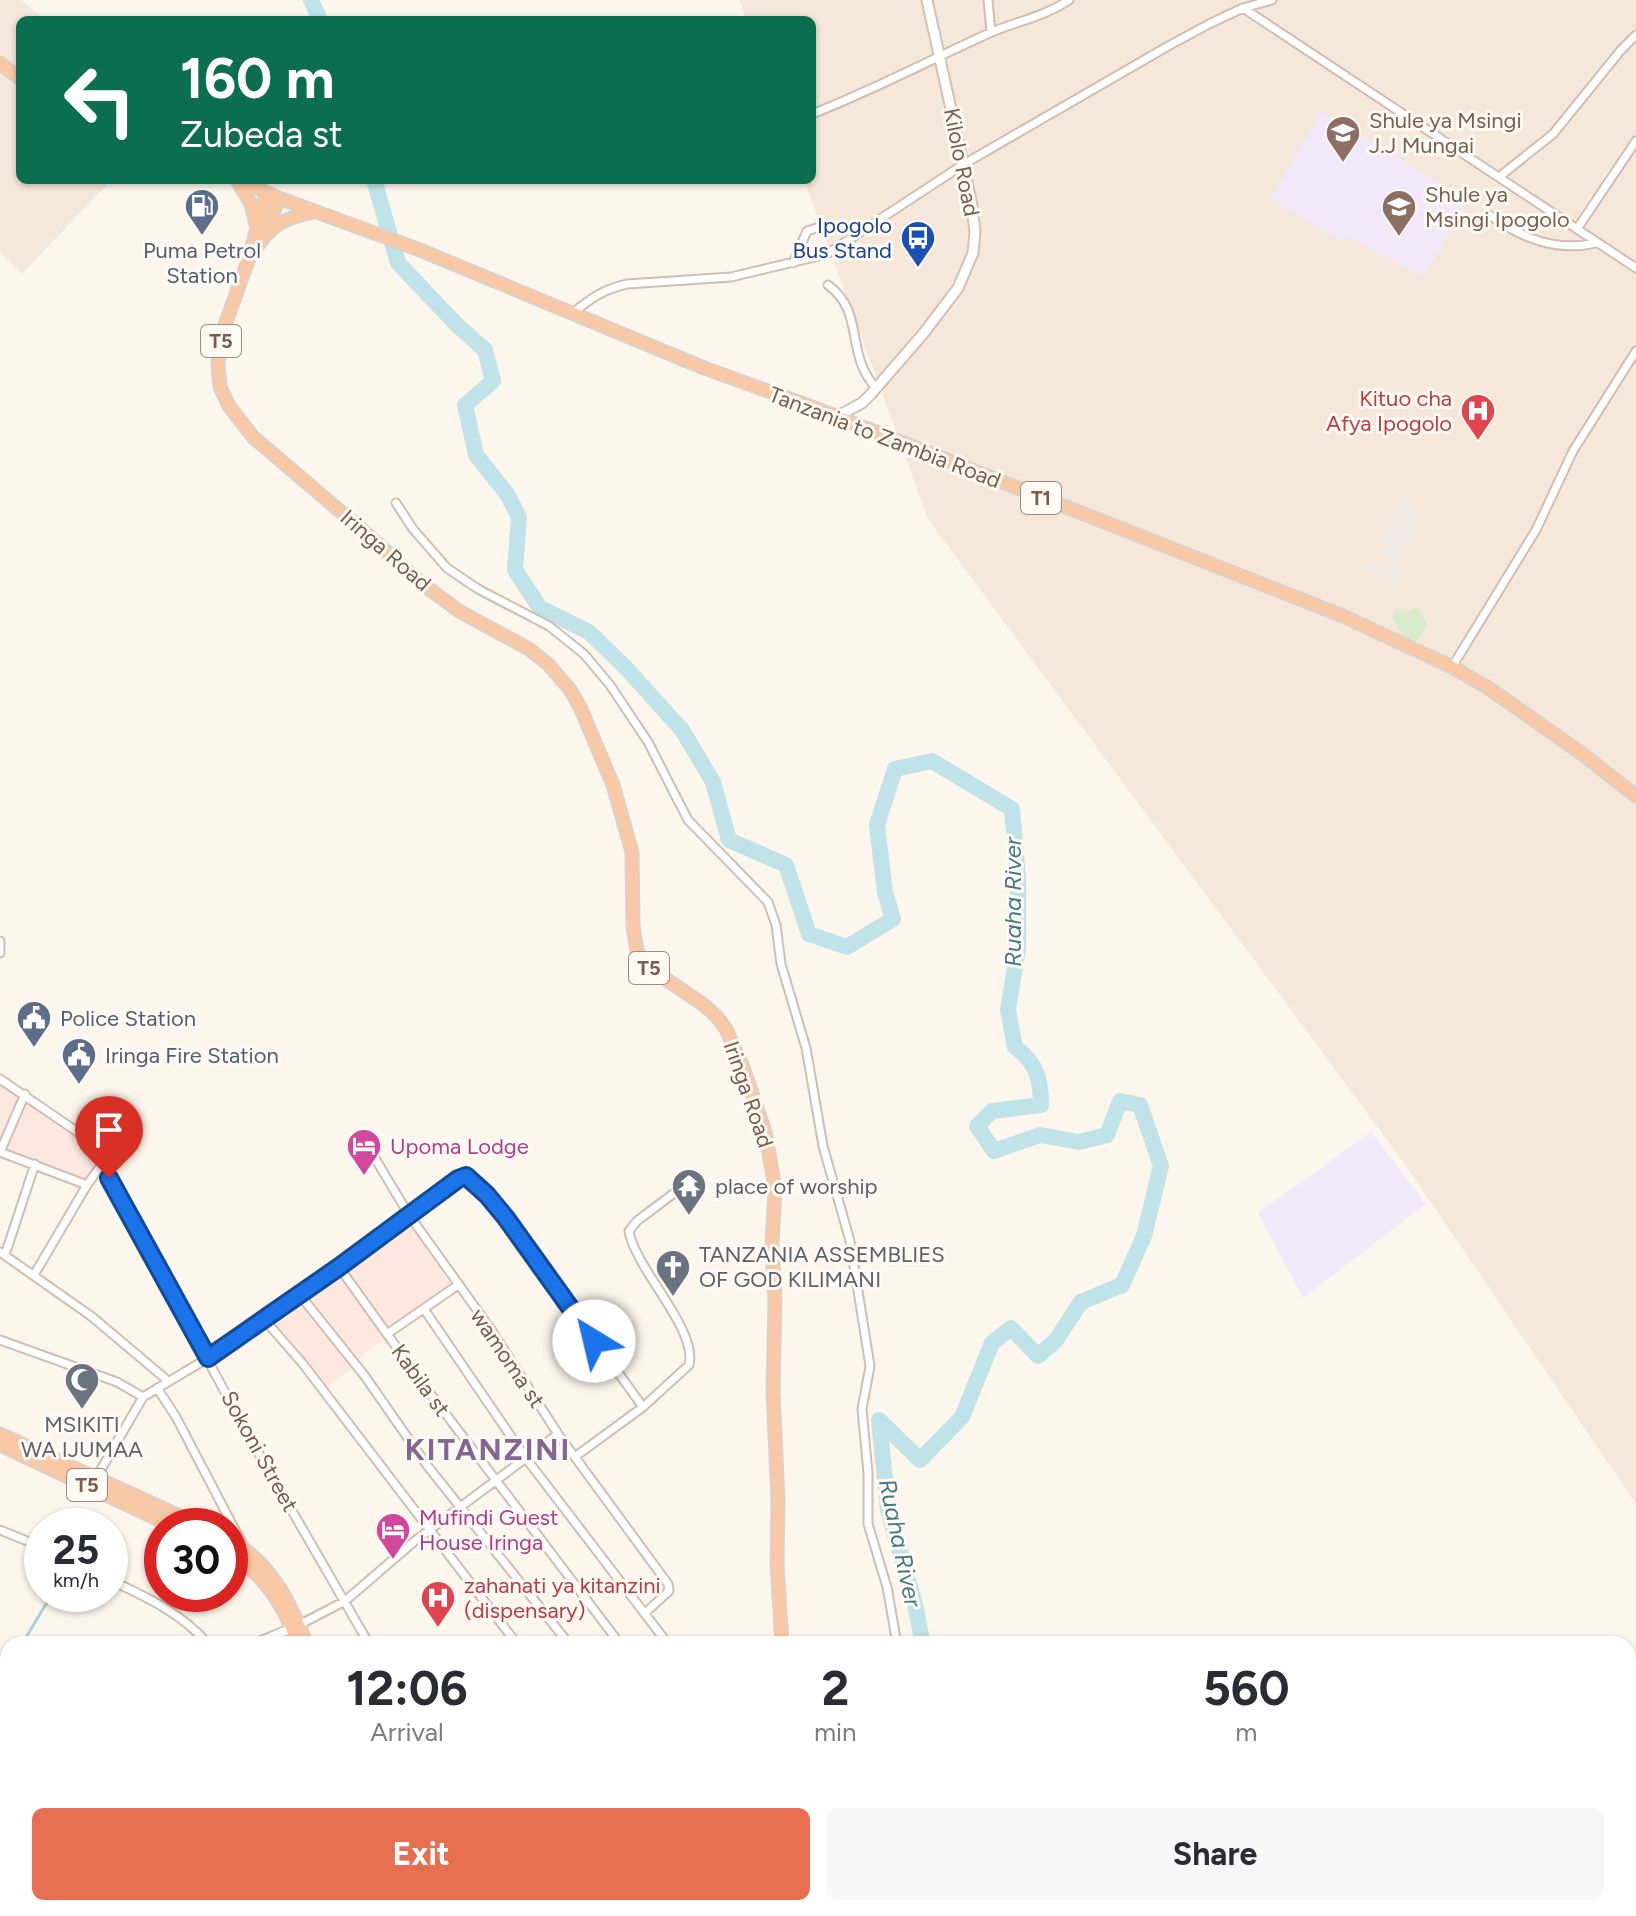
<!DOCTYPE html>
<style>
body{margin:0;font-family:Figtree,sans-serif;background:#f7f7f7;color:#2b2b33;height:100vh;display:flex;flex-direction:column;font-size:30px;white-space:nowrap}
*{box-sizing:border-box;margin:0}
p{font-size:26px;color:#7c7c81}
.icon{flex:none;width:44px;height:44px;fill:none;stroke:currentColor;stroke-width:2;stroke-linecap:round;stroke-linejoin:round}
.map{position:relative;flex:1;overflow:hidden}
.panel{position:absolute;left:0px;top:1636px;width:1636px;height:280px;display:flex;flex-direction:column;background:#fff;border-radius:24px 24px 0 0;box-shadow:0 2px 6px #0004}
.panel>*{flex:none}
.top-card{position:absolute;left:16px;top:16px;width:800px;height:168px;border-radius:12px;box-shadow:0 2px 6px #0004;background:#0b6e4f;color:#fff;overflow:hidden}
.speed{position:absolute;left:24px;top:1508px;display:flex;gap:16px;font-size:40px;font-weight:700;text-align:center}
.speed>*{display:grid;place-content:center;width:104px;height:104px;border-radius:50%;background:#fff;box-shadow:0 2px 6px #0004;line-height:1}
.speed small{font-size:20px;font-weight:400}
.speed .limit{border:12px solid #d22;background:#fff;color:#111}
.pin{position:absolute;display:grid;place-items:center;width:68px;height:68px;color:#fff;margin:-82px -34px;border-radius:50% 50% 50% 0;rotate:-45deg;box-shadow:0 0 8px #0007}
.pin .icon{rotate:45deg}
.me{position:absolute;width:88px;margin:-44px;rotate:324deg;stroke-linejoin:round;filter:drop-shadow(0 0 6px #0008)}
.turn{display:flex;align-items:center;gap:28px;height:168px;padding:0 32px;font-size:36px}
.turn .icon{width:104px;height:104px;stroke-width:2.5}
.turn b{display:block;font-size:56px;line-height:68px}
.eta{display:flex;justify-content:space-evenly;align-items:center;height:136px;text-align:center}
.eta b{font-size:48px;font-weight:700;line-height:56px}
.primary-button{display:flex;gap:16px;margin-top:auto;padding:16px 32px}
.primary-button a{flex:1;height:92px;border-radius:12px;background:#e76f51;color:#fff;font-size:32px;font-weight:700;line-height:92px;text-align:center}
.primary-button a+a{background:#f7f7f7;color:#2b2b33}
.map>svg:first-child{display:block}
</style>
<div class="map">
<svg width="1636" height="1916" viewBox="0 0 1636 1916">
<rect width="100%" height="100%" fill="#fdf6ec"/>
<path fill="#f5e8da" d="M 0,0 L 21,0 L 45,20 L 20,20 L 20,180 L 111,180 L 22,274 L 0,252 Z
M 739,0 L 1636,0 L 1636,1504 L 1402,1160 L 928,519 L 804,180 L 812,180 L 812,20 L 746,20 Z"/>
<path fill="#fde8e0" d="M 0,1082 L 81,1138 L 97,1164 L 87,1183 L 0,1156 Z
M 410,1226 L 452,1286 L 357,1360 L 359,1363 L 325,1389 L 271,1318 Z"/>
<path fill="#efe9e4" d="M 1400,501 L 1422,511 L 1399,564 L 1378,555 Z
M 1369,562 L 1384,568 L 1387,564 L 1404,571 L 1398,583 L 1366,568 Z"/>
<path fill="#f3e8fa" d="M 1322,111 L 1468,201 L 1424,277 L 1346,236 L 1342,242 L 1270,198 Z
M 1371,1132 L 1426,1204 L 1303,1298 L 1258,1213 Z"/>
<path fill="#d8ecc9" d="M 1418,607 L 1428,625 L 1415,643 L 1402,634 L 1392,617 L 1395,609 L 1406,612 Z"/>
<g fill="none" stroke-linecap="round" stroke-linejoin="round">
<path stroke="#a5d3da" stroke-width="3" d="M 22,1644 L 52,1594
M 3,1702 L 0,1679 L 8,1663"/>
<path stroke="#bfe3e8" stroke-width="16" d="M 311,0 L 320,20
M 374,180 L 398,263 L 457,325 L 485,350 L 493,381 L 465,405 L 476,455 L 507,494 L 519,517 L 515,570 L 540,608 L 589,632 L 627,669 L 682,730 L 713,782 L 729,840 L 786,865 L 809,934 L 847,947 L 893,919 L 885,892 L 877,825 L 895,769 L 932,761 L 1012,809 L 1018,878 L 1018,949 L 1008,1010 L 1015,1047 C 1037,1063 1041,1080 1041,1105 L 992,1111 L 977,1126 L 994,1151 L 1040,1135 L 1079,1142 L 1107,1135 L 1120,1101 L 1140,1105 L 1161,1166 L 1144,1236 L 1122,1285 L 1081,1302 L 1056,1340 L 1038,1356 L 1011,1328 L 992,1343 L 962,1417 L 920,1460 L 879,1420 L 888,1510 L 915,1605 L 923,1644
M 1189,1908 L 1191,1916"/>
<defs>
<path id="minor" d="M 988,0 L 991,32
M 1243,8 L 1636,268
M 812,114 C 871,91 926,62 983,36 C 1013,21 1039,20 1069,0
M 1499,177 L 1553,134 L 1621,50 L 1636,35
M 1491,216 C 1523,239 1557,252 1596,243
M 1577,229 L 1636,141
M 793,263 L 807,231 L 823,226
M 828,285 C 866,313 844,353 876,388
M 573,313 C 591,298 604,289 627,284 L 731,277 L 827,254 L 964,164 L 1170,45 L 1211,23 L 1243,8 L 1272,0
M 396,503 L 413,529 L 447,568 L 478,589 L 549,626 L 584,654 L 610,685 L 648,742 L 688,820 L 768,902 L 776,925 L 781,964 L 806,1048 L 823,1146 L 850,1241 L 870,1366 L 862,1409 L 868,1473 L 868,1524 L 887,1587 L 897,1644
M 1452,667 L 1536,530 L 1573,451 L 1636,351
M 0,941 L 0,953
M 0,1079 L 82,1135 L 102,1164 L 247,1433 L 369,1644
M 370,1150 L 409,1215 L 492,1331 L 558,1434 L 668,1584 L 669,1591 L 645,1613
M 0,1152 L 87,1185 L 102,1164
M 0,1152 L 25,1094
M 0,1252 L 91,1316 L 167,1380
M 5,1255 L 35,1164
M 339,1267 L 420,1380 L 620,1644
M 34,1275 L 87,1185
M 300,1295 L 364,1375 L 426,1464 L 569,1644
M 424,1309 L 525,1457 L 668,1644
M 264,1319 L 458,1179 L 466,1176 L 487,1195 L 506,1218 L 643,1407
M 387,1334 L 458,1285
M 0,1340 L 117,1382 L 143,1397
M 157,1388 L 176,1417 L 244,1547
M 576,1456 L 643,1407 L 689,1365 C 698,1329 635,1269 629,1231 L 637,1221 L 697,1176
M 96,1478 L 143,1397 L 208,1358 L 264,1319 L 303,1364 L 517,1644
M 0,1530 L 42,1547
M 110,1580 C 145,1596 183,1614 208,1644
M 299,1625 L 345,1601 L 416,1540 L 558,1434
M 316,1908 L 319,1916
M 466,1908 L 467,1916
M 517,1908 L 522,1916
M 588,1908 L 588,1916
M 630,1908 L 630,1916
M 935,1908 L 937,1916
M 0,1913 L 30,1916
M 164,1916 L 164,1908"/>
<path id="tertiary" d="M 254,1644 L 292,1628
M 0,1704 L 8,1702
M 115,1916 L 116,1908"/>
<path id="secondary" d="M 836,417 L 862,403 L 871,394 L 923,334 L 958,288 L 973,253 L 975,232 L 971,200 L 927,0"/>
<path id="trunk" d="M 0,63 L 20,79
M 239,180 L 279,198 L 420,250 L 704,368 L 815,408 L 1343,616 L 1452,667 L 1487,687 L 1581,753 L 1636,796
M 238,182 L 251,204 L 256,225
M 266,193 L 249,258 L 221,336 L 218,365 L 220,387 L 229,406 L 253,437 L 367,534 L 421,583 L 459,611 L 529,649 L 549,665 L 571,691 L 581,709 L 613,785 L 632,852 L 633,926 L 637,951 L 648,967 L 704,1005 L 717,1017 L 726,1029 L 744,1070 L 765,1132 L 775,1188 L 772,1245 L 775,1300 L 773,1391 L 778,1500 L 777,1564 L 782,1644
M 266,231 L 279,198
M 254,251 C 271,225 282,219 313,212
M 0,1434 L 202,1526
M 0,1445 L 172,1526
M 230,1539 C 273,1566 288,1599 307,1644
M 230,1554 C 264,1573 285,1608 298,1644
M 400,1908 L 403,1916
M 409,1908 L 412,1916
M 775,1908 L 776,1916"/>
</defs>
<use href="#minor" stroke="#d1beb0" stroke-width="11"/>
<use href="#tertiary" stroke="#d1beb0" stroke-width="12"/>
<use href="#secondary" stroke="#d6c0b0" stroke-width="13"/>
<use href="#trunk" stroke="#dad1cd" stroke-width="15"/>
<use href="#minor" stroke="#fff" stroke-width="7"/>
<use href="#tertiary" stroke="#fff" stroke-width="8"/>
<use href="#secondary" stroke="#fff" stroke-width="9"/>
<use href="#trunk" stroke="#f9c8a4" stroke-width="11"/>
</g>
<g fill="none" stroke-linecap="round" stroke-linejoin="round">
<defs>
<path id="route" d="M 109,1178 L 208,1358 L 339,1267 L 458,1179 L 466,1176 L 487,1195 L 506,1218 L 594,1341"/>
</defs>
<use href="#route" stroke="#114b97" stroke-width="20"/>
<use href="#route" stroke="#1a73e8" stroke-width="14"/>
</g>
<defs>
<symbol id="school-pin" viewBox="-11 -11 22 30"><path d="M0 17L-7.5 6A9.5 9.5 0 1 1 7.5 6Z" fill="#8d6e63" stroke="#fffaf3"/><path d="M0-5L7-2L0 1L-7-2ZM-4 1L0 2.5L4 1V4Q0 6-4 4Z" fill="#fff"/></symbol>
<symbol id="fuel-pin" viewBox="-11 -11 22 30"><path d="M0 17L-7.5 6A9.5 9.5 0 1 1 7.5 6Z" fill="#5c6f8a" stroke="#fffaf3"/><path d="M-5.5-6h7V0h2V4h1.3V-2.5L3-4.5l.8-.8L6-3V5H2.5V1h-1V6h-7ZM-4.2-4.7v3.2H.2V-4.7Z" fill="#fff"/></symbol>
<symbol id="bus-pin" viewBox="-11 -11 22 30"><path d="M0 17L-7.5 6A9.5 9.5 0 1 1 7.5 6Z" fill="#1a4fb4" stroke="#fffaf3"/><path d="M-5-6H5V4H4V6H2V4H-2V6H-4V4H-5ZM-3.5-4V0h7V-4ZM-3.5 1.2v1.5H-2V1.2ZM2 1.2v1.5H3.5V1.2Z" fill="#fff"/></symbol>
<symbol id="hospital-pin" viewBox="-11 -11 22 30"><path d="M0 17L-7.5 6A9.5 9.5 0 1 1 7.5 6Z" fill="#e0444e" stroke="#fffaf3"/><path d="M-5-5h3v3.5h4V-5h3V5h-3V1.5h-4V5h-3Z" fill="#fff"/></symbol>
<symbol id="civic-pin" viewBox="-11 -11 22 30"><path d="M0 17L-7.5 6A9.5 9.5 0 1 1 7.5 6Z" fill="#5c6f8a" stroke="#fffaf3"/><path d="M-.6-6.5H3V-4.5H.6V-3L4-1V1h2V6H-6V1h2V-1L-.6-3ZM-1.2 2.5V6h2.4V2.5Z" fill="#fff"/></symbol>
<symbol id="hotel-pin" viewBox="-11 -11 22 30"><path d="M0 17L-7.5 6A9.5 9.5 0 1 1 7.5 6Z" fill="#d1479c" stroke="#fffaf3"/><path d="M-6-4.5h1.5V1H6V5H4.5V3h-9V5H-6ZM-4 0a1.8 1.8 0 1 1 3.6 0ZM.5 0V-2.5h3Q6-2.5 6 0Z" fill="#fff"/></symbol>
<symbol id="temple-pin" viewBox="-11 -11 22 30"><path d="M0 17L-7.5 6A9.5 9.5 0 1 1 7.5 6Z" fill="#6b7280" stroke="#fffaf3"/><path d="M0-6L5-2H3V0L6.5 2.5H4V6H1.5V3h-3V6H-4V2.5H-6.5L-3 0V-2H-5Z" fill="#fff"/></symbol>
<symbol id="church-pin" viewBox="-11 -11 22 30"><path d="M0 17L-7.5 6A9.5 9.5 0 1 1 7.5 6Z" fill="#6b7280" stroke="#fffaf3"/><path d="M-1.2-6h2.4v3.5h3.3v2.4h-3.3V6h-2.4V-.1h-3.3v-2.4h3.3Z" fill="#fff"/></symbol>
<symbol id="mosque-pin" viewBox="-11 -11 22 30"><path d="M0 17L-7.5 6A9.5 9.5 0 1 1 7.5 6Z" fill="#6b7280" stroke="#fffaf3"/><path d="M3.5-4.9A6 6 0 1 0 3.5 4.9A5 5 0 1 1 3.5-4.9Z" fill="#fff"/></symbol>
</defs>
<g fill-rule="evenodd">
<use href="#school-pin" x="1323" y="113" width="40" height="54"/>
<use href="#fuel-pin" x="182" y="186" width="40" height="54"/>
<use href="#school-pin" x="1379" y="187" width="40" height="54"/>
<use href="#bus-pin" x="898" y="218" width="40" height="54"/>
<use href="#hospital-pin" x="1458" y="391" width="40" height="54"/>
<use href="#civic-pin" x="14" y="998" width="40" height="54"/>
<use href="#civic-pin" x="59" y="1035" width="40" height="54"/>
<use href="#hotel-pin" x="344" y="1126" width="40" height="54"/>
<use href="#temple-pin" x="669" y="1166" width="40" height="54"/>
<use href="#church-pin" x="653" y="1247" width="40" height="54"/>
<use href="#mosque-pin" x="62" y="1360" width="40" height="54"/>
<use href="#hotel-pin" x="373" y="1510" width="40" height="54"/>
<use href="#hospital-pin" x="418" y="1578" width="40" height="54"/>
</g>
<g text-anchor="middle" stroke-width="6" stroke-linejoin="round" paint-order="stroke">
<g fill="#fffaf3" stroke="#a28b7f" stroke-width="2">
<rect x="201" y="325" width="40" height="32" rx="6"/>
<rect x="1021" y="482" width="40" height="32" rx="6"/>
<rect x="629" y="952" width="40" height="32" rx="6"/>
<rect x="67" y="1469" width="40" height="32" rx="6"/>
</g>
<g font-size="20" font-weight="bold" fill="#7a5c4d">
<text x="221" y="348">T5</text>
<text x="1041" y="505">T1</text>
<text x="649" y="975">T5</text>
<text x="87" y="1492">T5</text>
</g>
<g font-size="22" fill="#785e54" stroke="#fffaf3" text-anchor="start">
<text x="1369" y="128">Shule ya Msingi<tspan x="1369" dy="25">J.J Mungai</tspan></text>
<text x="1425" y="202">Shule ya<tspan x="1425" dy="25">Msingi Ipogolo</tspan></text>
</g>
<g font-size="22" fill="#7a5c4d" stroke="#fffaf3">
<text transform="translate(962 162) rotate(79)" y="8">Kilolo Road</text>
<text transform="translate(885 437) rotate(21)" y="8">Tanzania to Zambia Road</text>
<text transform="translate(386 550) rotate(41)" y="8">Iringa Road</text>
<text transform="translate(749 1094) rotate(71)" y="8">Iringa Road</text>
<text transform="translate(508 1358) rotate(56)" y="8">wamoma st</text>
<text transform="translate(421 1380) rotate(54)" y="8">Kabila st</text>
<text transform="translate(260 1451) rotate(61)" y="8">Sokoni Street</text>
</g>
<g font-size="22" fill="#164399" stroke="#fffaf3" text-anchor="end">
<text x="892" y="233">Ipogolo<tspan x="892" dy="25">Bus Stand</tspan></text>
</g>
<g font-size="22" fill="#4e5e75" stroke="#fffaf3" text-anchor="start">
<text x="202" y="258" text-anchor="middle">Puma Petrol<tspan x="202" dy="25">Station</tspan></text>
<text x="60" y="1026">Police Station</text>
<text x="105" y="1063">Iringa Fire Station</text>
</g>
<g font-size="22" fill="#be3a42" stroke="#fffaf3" text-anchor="end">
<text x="1452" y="406">Kituo cha<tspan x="1452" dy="25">Afya Ipogolo</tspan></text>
<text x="464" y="1593" text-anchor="start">zahanati ya kitanzini<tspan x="464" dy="25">(dispensary)</tspan></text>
</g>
<g font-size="22" fill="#b23c85" stroke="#fffaf3" text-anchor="start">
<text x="390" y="1154">Upoma Lodge</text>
<text x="419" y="1525">Mufindi Guest<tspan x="419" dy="25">House Iringa</tspan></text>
</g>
<g font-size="22" fill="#5b616d" stroke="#fffaf3" text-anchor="start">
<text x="715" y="1194">place of worship</text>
<text x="699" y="1262">TANZANIA ASSEMBLIES<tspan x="699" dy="25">OF GOD KILIMANI</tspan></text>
<text x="82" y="1432" text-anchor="middle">MSIKITI<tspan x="82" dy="25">WA IJUMAA</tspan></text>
</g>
<g font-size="24" font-style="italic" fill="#437c86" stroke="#fffaf3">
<text transform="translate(1013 902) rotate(-90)" y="8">Ruaha River</text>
<text transform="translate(900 1543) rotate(78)" y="8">Ruaha River</text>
</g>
<g font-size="30" font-weight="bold" letter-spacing="2" fill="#846695" stroke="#fffaf3">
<text x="488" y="1460">KITANZINI</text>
</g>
</g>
</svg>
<div class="speed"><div>25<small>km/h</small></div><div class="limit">30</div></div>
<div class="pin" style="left:109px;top:1178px;background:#d93025"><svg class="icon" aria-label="arrive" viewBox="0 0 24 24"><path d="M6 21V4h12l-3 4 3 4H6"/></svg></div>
<svg class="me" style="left:594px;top:1341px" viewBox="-20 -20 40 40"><circle r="19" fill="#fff"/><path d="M0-13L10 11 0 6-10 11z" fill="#1a73e8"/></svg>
<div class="top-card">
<div class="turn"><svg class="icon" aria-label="left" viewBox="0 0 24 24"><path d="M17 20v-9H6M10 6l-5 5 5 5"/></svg><div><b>160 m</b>Zubeda st</div></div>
</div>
<section class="panel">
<div class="eta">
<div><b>12:06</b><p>Arrival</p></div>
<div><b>2</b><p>min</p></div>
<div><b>560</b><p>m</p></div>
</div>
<div class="primary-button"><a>Exit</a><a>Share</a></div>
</section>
</div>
